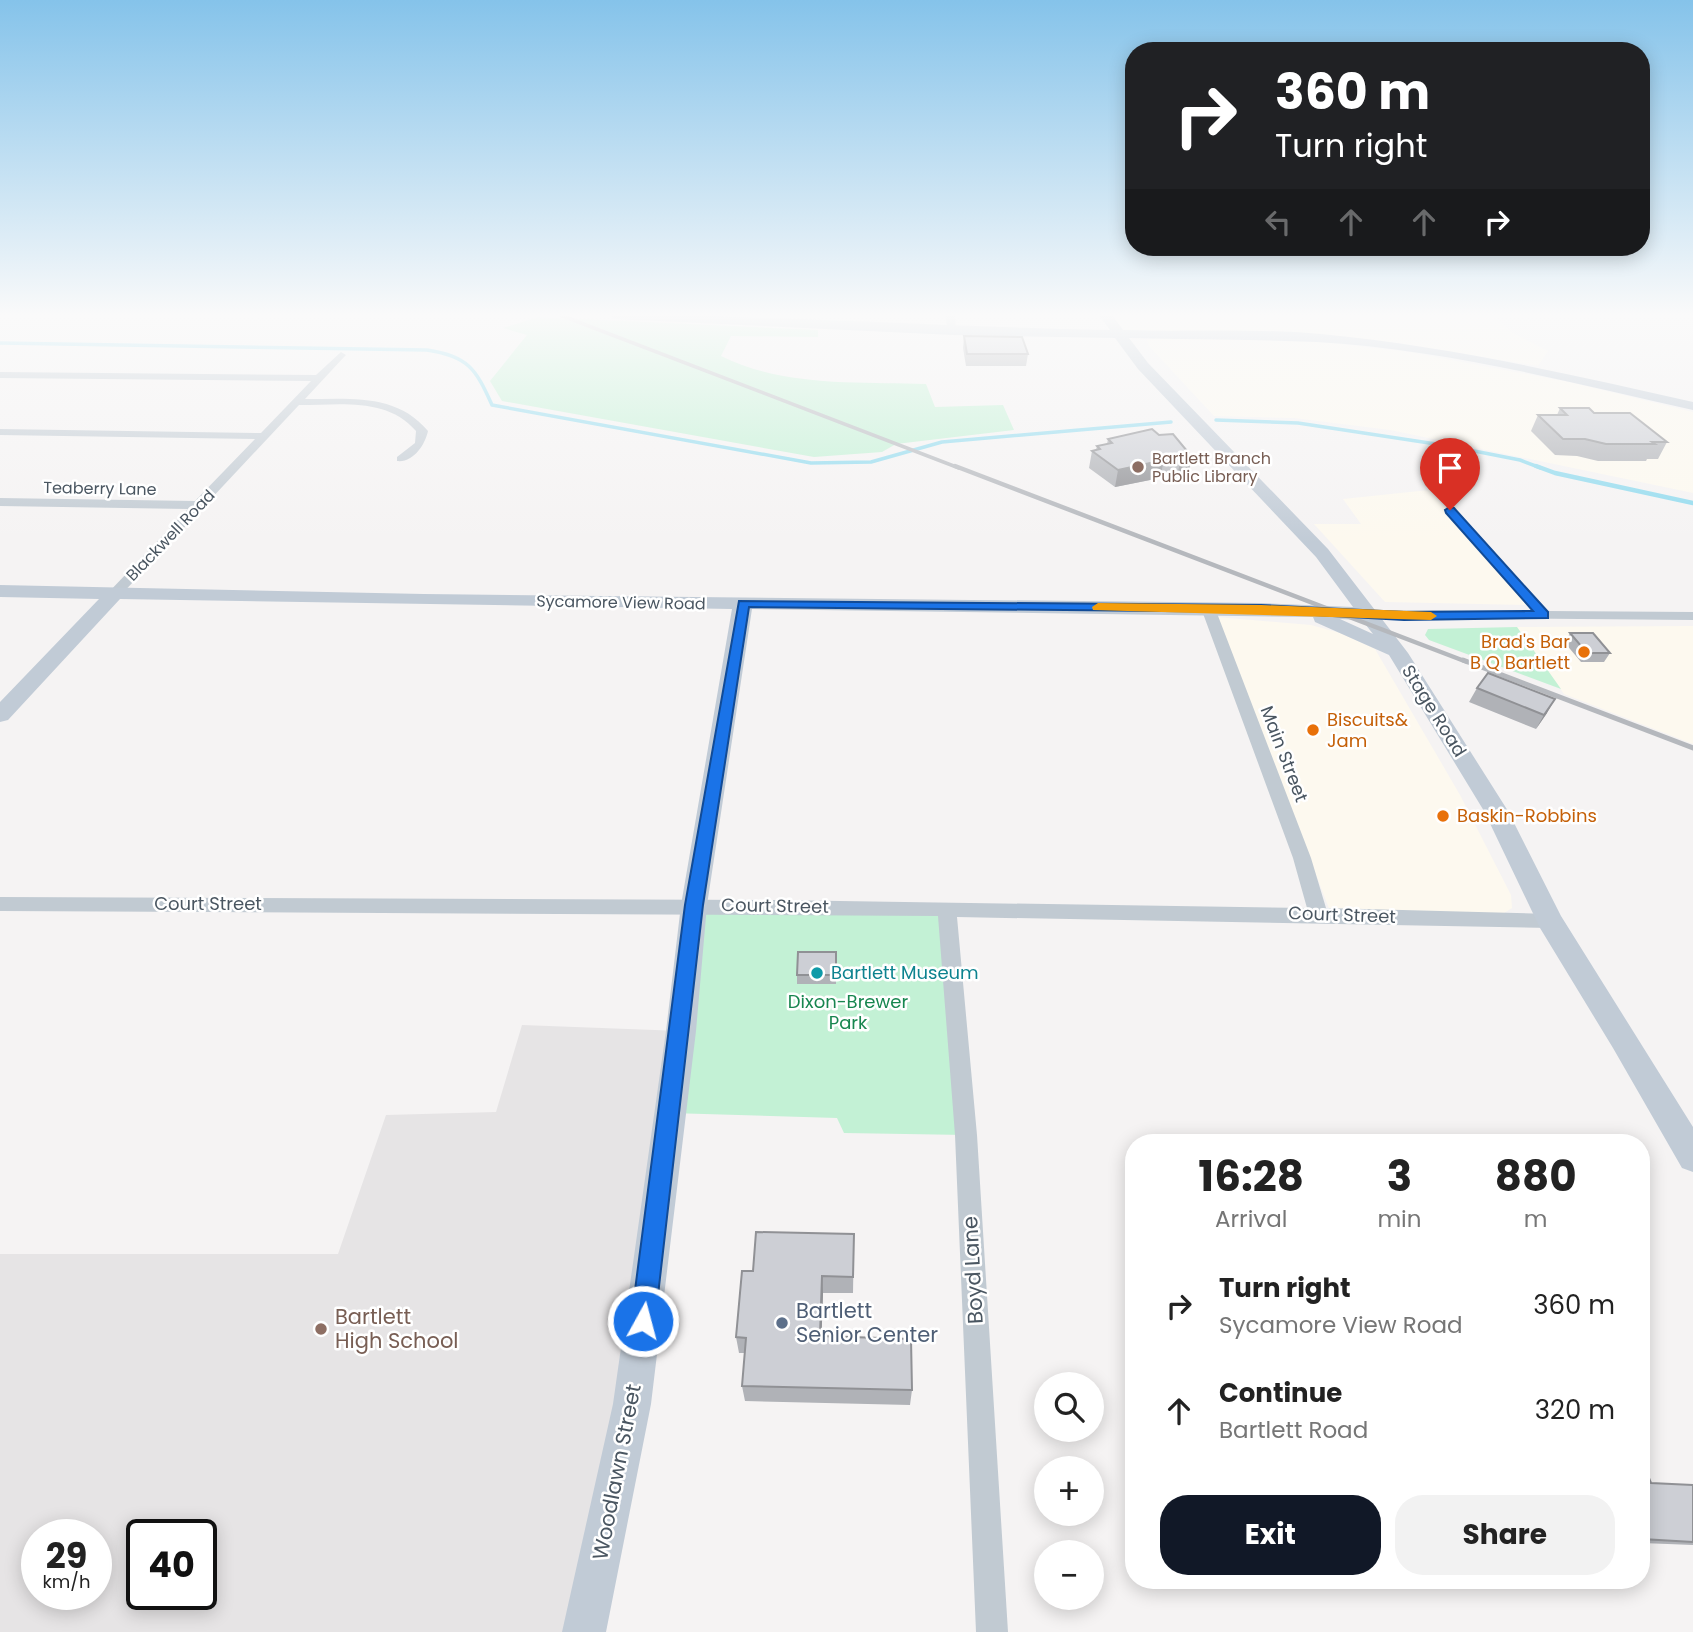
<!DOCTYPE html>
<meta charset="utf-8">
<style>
body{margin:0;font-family:Poppins,sans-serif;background:#f2f2f2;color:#222;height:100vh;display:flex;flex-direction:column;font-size:26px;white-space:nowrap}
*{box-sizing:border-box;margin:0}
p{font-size:23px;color:#767676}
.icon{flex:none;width:38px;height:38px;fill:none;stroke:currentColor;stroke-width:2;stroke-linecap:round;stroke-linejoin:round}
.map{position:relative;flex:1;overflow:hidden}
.details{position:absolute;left:1125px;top:1134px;width:525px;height:455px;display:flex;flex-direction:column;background:#fff;border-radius:28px;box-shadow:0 4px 18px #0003}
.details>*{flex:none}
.banner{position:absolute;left:1125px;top:42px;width:525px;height:214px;border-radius:28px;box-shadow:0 4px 18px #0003;background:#202124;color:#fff;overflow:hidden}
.fabs{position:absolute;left:1034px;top:1372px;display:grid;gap:14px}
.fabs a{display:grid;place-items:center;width:70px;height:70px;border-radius:50%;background:#fff;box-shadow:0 4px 18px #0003;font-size:35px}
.speed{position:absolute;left:21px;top:1519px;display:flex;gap:14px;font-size:35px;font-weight:700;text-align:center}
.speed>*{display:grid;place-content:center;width:91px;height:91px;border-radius:50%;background:#fff;box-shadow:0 4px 18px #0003;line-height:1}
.speed small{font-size:18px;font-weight:400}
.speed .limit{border:4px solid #111;border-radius:10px;background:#fff;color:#111}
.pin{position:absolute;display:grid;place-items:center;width:60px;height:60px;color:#fff;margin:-72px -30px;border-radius:50% 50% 50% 0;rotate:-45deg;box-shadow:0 0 7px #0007}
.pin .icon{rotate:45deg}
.me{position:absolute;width:77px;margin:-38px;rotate:7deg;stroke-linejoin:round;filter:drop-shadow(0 0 5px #0008)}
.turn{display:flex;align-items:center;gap:24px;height:147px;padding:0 35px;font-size:32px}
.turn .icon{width:91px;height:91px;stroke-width:2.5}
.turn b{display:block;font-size:49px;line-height:60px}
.lanes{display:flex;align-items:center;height:66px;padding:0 35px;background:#0003;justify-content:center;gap:35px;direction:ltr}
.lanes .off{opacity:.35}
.eta{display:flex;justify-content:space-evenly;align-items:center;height:119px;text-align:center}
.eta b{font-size:42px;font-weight:700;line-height:49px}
.cta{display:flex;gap:14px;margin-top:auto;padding:14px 35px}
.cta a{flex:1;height:80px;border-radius:28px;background:#111827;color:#fff;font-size:28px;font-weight:700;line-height:80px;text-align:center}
.cta a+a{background:#f2f2f2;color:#222}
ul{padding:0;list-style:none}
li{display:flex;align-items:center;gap:21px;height:105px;padding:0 35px}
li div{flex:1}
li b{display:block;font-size:26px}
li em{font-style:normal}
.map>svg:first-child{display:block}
</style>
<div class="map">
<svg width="1693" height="1632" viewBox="0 0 1693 1632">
<rect width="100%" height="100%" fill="#f5f3f3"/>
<path fill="#fdf9ef" d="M 1105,315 L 1493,315 L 1513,333 L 1548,351 L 1538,366 L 1398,343 L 1298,333 L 1116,330 Z
M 1157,338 L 1312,341 L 1409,352 L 1569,382 L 1689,411 L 1693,412 L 1693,493 L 1390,430 L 1294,418 L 1214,416 L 1149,346 L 1147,340 Z
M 1429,490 L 1531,605 L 1385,602 L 1314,524 L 1361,524 L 1343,499 Z
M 1217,617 L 1311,625 L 1340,633 L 1375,649 L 1460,795 L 1511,895 L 1512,908 L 1501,915 L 1330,911 Z
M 1693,626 L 1693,744 L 1564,694 L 1517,627 Z"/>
<path fill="#e6e4e5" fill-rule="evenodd" d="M 522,1025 L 681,1031 L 584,1632 L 0,1632 L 0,1254 L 338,1254 L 386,1115 L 496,1112 ZM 37,1535 L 96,1535 L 96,1594 L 37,1594 ZM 142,1535 L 201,1535 L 201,1594 L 142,1594 Z"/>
<path fill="#c3f1d5" d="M 538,317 L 818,330 L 818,337 L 731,336 L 721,356 C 782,387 859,382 926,384 L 935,407 L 1003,405 L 1014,430 L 896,444 L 882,452 L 814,457 L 502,401 L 490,381 L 527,335 L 503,328 Z
M 1517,627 L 1561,689 L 1429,640 L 1425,635 L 1428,629 Z
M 694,905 L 947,909 L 966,1135 L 844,1133 L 837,1118 L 670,1113 Z"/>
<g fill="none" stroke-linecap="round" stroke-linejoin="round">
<path stroke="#90daee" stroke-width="3.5" d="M 0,343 L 427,350 C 468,356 476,369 492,405 L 811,463 L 871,462 L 942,442 L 1171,422
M 1216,420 L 1298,423 L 1449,446 L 1520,460 L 1541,468"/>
<path stroke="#90daee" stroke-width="4.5" d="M 1536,466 L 1555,473 L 1693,503"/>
<path fill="#c1cad2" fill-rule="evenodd" d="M 945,315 L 955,315 L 956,333 L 948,331 Z
M 341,352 L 346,355 L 344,357 L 305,399 C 349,399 397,393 428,431 C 425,445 413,463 397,461 L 397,457 L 415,443 L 416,431 C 387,397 340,405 299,405 L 119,597 L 109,597 L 107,594 L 188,509 L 0,506 L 0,498 L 195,501 L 255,439 L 0,435 L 0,429 L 261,433 L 311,381 L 0,378 L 0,372 L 316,375 Z
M 1450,506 L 1454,507 L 1547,611 L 1693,612 L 1693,620 L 1363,617 L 1363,611 L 1368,610 L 1532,611 L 1446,513 L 1446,507 Z
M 1208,604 L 1215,608 L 1311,858 L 1326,908 L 1550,914 L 1557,916 L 1560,921 L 1557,926 L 1550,928 L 957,917 L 977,1135 L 1008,1632 L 976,1632 L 955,1135 L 938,916 L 0,911 L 0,897 L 775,900 L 1307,908 L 1293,858 L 1201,608 Z"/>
<path fill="#c1cbd6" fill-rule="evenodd" d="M 609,315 C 776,315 943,327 1110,330 L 1099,315 L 1112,315 L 1123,330 C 1188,332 1256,328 1321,334 C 1447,346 1569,374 1693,402 L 1693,410 C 1569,382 1443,349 1316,342 C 1254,339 1191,340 1129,338 L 1148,363 L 1328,549 L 1408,653 L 1508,811 L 1561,916 L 1693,1127 L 1693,1172 L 1682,1168 L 1613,1048 L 1540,928 L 1484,811 L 1389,655 L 1315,622 L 1313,617 L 752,609 L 707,905 L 696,1031 L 651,1404 L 606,1632 L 562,1632 L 613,1404 L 666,1031 L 681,905 L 732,609 L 120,599 L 8,720 L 0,722 L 0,702 L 99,599 L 0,597 L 0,585 L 424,594 L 1261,603 L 1353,607 L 1316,557 L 1138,369 L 1115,338 L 953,335 L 615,319 ZM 1340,619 L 1362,620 L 1373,634 Z"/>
<path stroke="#b5b8bd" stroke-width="3.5" d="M 560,315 L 959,468"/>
<path stroke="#b5b8bd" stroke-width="4.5" d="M 955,466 L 1467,662"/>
<path stroke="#b5b8bd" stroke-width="5" d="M 1463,660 L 1693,748"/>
</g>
<path fill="#b0b2b7" d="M 964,336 L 1028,354 L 1026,366 L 966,366 L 963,348 Z
M 1560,408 L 1594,413 L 1667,442 L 1658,459 L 1647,459 L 1646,461 L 1598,461 L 1577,456 L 1555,455 L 1531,431 L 1538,415 L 1557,415 Z
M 1173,434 L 1188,474 L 1177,475 L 1177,478 L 1160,478 L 1115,487 L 1089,468 L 1092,451 L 1096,450 L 1097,446 L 1107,444 L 1108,439 Z
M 1570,633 L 1610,653 L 1604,662 L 1581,662 L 1565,643 Z
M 1477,688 L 1547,713 L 1536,729 L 1469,702 Z
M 836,952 L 836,984 L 797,984 L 797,975 Z
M 854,1234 L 853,1293 L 823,1293 L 821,1336 L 912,1390 L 910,1405 L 745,1401 L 742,1386 L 745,1353 L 739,1353 L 736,1337 L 753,1271 Z
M 1642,1461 L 1651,1483 L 1693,1485 L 1693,1545 L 1642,1543 Z"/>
<path fill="#909195" d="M 1192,457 L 1188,474 L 1177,475 L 1181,460 L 1179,458 Z
M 1164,460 L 1160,478 L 1115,487 L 1118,470 Z
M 1555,699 L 1547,713 L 1536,729 L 1544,715 Z
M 822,1276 L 823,1293 L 821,1352 L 820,1336 Z"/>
<path fill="#cdcfd5" stroke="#909195" stroke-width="2" d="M 964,336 L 1022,337 L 1028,354 L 967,354 Z
M 1560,408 L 1589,408 L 1594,413 L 1630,413 L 1667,442 L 1652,442 L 1655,444 L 1606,444 L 1585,439 L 1563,439 L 1538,415 L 1567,415 Z
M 1152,429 L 1159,435 L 1173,434 L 1192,457 L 1179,458 L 1181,460 L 1164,460 L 1118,470 L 1092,451 L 1100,449 L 1097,446 L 1112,443 L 1108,439 Z
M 1570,633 L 1593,633 L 1610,653 L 1587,653 Z
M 1488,673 L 1555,699 L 1544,715 L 1477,688 Z
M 798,952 L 836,952 L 836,975 L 797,975 Z
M 756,1232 L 854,1234 L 853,1277 L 822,1276 L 820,1336 L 911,1339 L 912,1390 L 742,1386 L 746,1338 L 736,1337 L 742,1271 L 753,1271 Z
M 1642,1461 L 1651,1483 L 1693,1485 L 1693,1542 L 1642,1539 Z"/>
<linearGradient id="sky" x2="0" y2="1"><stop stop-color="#85c3ea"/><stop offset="0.58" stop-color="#fafafa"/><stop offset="1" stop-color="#fafafa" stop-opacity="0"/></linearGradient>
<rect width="1693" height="543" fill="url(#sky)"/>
<path fill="#1a73e8" stroke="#114b97" stroke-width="2" d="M 1450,507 L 1454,508 L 1548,612 L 1548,618 L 1404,620 L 1261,612 L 749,607 L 703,905 L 655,1321 L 651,1329 L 643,1333 L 635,1329 L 631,1321 L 685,905 L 739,601 L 1261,605 L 1404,612 L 1533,611 L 1446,513 L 1445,510 Z"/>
<path fill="#f59e0b" d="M 1098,603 L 1261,605 L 1431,612 L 1437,616 L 1431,620 L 1093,610 L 1092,607 Z"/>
<g fill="#8d6e63" stroke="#fff" stroke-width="2.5">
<circle cx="1138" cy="467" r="7"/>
<circle cx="321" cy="1329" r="7"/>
</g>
<g fill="#e8710a" stroke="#fff" stroke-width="2.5">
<circle cx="1584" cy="652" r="7"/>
<circle cx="1313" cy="730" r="7"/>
<circle cx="1443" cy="816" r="7"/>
</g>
<circle fill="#0f9aa8" stroke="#fff" stroke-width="2.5" cx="817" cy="973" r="7"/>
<circle fill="#5c6f8a" stroke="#fff" stroke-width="2.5" cx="782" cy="1323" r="7"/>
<g text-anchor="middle" stroke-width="5" stroke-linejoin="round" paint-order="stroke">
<g font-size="16" fill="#785e54" stroke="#fff" text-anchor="start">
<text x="1152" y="464">Bartlett Branch<tspan x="1152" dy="18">Public Library</tspan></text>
</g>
<g font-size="16" fill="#4a5661" stroke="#fff">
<text transform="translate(100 488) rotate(1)" y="6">Teaberry Lane</text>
<text transform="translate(170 535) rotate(-46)" y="6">Blackwell Road</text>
<text transform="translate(621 602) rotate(1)" y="6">Sycamore View Road</text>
</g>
<g font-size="18" fill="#c56008" stroke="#fff" text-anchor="start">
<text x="1570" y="648" text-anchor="end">Brad's Bar<tspan x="1570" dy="21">B Q Bartlett</tspan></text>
<text x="1327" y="726">Biscuits&amp;<tspan x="1327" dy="21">Jam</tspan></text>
<text x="1457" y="822">Baskin-Robbins</text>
</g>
<g font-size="18" fill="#4a5661" stroke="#fff">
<text transform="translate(1434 711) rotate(58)" y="6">Stage Road</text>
<text transform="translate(1284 754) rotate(69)" y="6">Main Street</text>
<text x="208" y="910">Court Street</text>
<text transform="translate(775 906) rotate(1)" y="6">Court Street</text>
<text transform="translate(1342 915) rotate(2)" y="6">Court Street</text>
</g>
<g font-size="18" fill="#0d838f" stroke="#fff" text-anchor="start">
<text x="831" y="979">Bartlett Museum</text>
</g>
<g font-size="18" fill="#17864f" stroke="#fff">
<text x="848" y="1008">Dixon-Brewer<tspan x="848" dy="21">Park</tspan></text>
</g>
<g font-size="21" fill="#4a5661" stroke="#fff">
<text transform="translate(973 1270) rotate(-93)" y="7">Boyd Lane</text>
<text transform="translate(617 1472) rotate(-79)" y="7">Woodlawn Street</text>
</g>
<g font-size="21" fill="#4e5e75" stroke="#fff" text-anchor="start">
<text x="796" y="1318">Bartlett<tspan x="796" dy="24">Senior Center</tspan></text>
</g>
<g font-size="21" fill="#785e54" stroke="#fff" text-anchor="start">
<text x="335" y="1324">Bartlett<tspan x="335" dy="24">High School</tspan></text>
</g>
</g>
</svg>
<div class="fabs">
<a><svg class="icon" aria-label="search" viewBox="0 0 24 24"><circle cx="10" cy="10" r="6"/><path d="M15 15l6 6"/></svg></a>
<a>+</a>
<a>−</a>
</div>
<div class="speed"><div>29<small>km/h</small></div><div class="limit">40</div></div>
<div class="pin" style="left:1450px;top:510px;background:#d93025"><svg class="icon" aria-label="arrive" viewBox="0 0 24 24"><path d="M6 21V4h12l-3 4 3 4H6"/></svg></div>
<svg class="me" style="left:643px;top:1321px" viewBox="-20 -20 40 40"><circle r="17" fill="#1a73e8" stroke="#fff" stroke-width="3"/><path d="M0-11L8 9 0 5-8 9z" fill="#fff"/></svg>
<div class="banner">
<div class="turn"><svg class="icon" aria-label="right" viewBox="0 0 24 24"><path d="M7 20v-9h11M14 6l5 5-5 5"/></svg><div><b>360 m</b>Turn right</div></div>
<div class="lanes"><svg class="icon off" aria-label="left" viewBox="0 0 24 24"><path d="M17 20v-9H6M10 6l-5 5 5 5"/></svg><svg class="icon off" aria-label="ahead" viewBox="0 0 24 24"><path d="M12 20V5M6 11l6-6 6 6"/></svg><svg class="icon off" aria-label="ahead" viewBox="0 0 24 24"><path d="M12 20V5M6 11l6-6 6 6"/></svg><svg class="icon" aria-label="right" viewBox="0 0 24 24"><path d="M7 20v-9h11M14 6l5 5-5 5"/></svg></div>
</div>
<section class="details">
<div class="eta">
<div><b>16:28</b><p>Arrival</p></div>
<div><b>3</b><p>min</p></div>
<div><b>880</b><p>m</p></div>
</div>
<ul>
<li><svg class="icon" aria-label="right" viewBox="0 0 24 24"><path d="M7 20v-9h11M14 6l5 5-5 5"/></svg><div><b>Turn right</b><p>Sycamore View Road</p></div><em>360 m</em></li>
<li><svg class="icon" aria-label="ahead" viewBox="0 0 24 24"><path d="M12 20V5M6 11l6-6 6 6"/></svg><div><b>Continue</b><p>Bartlett Road</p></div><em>320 m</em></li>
</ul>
<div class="cta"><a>Exit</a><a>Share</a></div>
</section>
</div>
